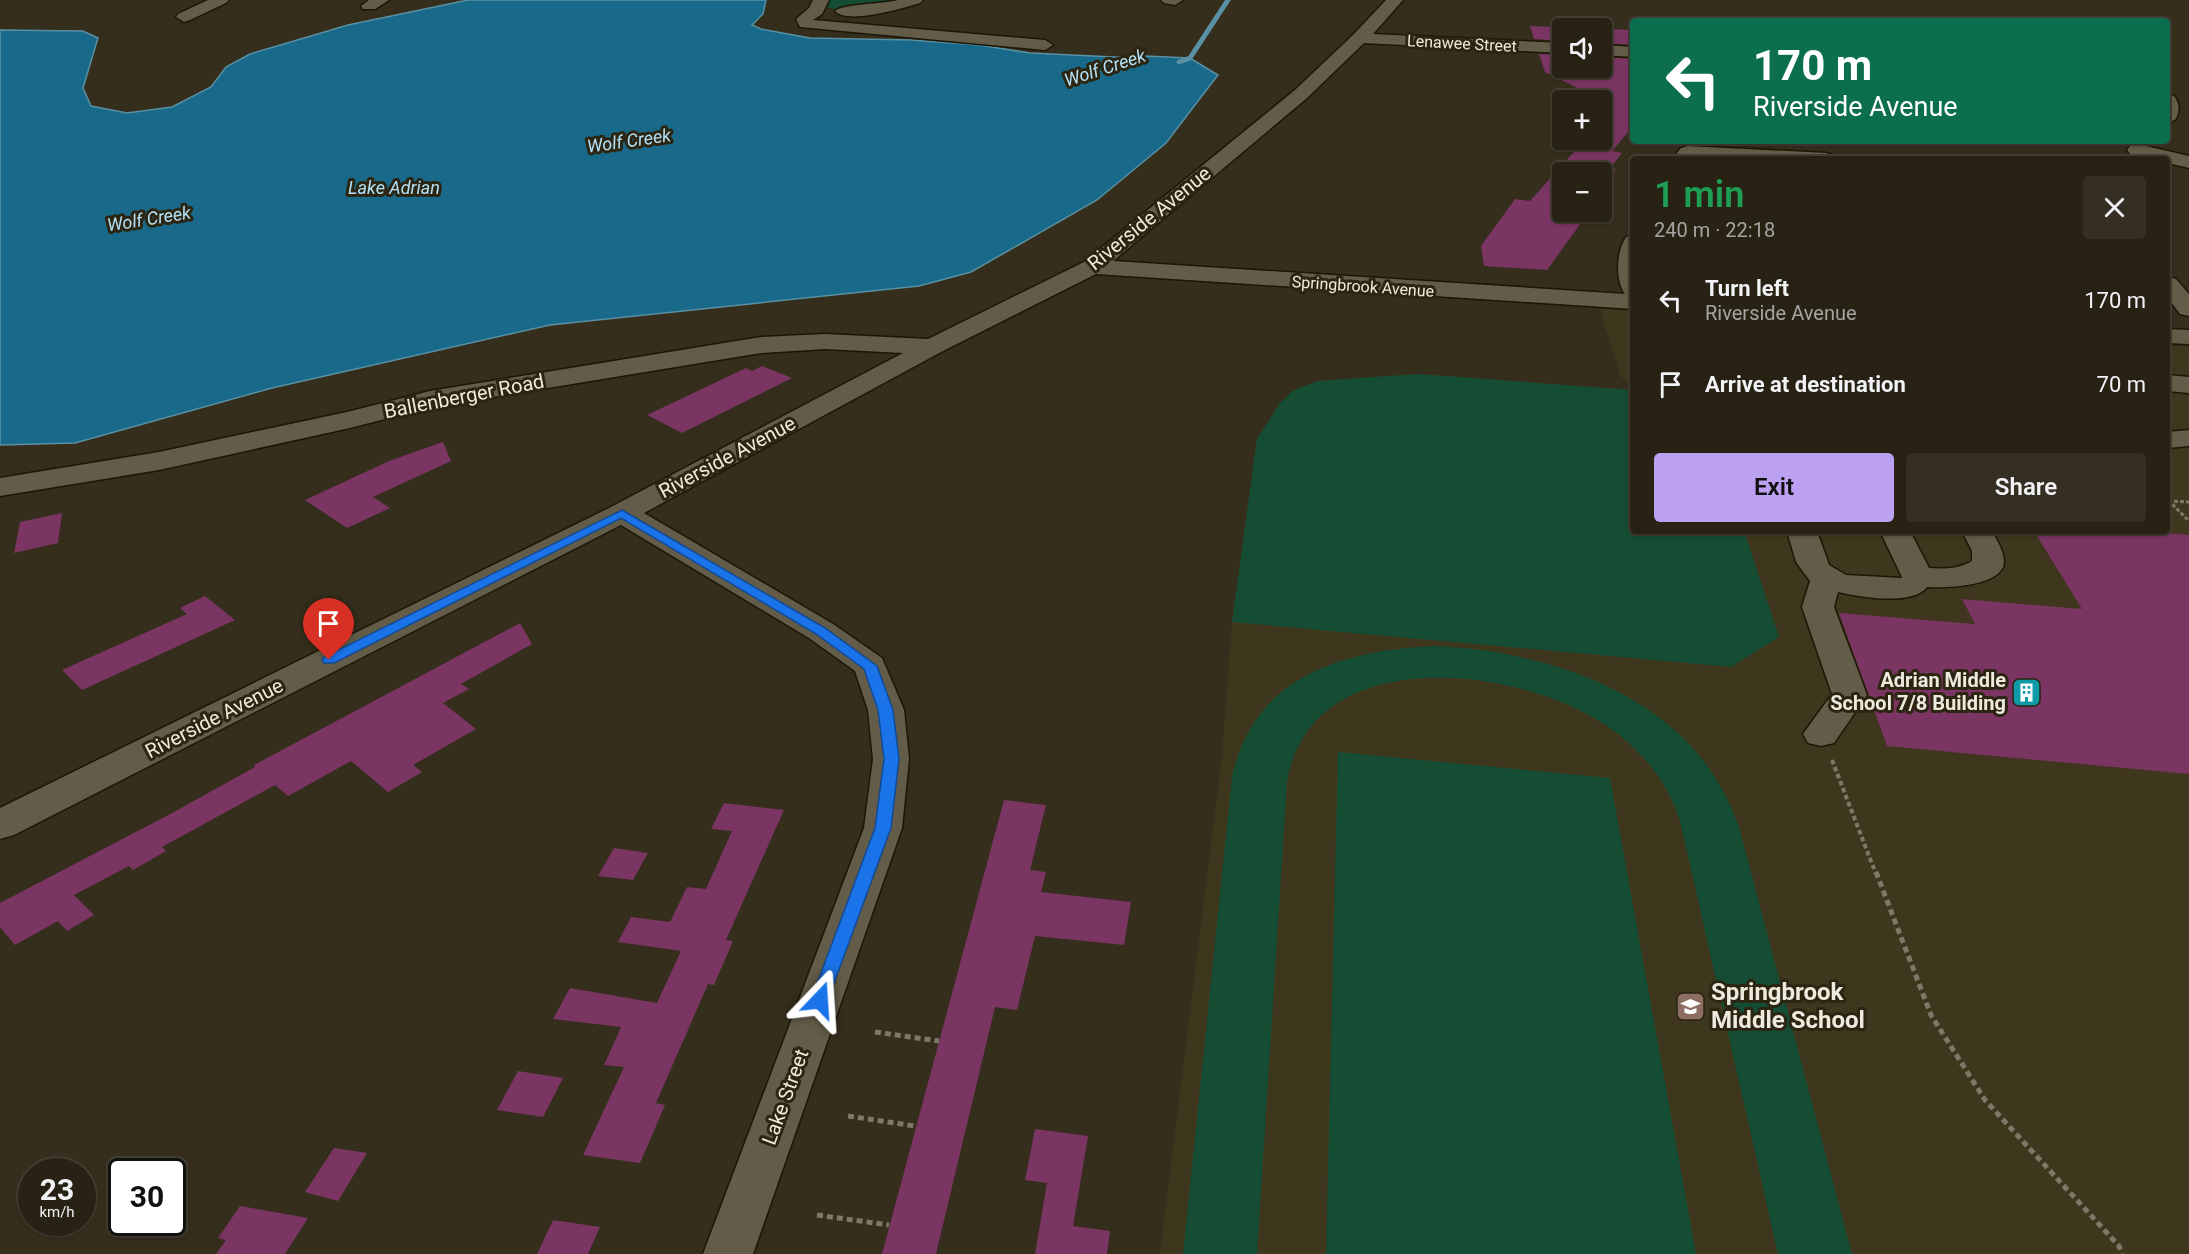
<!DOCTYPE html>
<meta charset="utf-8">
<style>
body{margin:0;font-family:Roboto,sans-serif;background:#342f22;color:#f1f3f6;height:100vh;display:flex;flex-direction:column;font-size:22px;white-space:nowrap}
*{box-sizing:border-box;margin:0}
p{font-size:20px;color:#a5a4a0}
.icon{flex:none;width:33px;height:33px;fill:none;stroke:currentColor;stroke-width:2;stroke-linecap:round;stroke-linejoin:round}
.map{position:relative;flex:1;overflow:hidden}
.drawer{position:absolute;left:1630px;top:156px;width:540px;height:378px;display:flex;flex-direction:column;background:#282215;border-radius:6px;box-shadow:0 2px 4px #0004,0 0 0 2px #443f34}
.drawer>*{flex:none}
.top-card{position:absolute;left:1630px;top:18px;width:540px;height:126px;border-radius:6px;box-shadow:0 2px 4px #0004,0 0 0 2px #443f34;background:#0b6e4f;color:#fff;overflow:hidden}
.tools{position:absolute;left:1552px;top:18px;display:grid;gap:12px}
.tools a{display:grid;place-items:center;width:60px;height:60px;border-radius:6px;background:#282215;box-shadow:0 2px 4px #0004,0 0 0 2px #443f34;font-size:30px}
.speed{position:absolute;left:18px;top:1158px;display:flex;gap:12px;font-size:30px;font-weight:700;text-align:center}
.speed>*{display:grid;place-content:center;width:78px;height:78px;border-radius:50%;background:#282215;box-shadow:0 2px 4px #0004,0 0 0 2px #443f34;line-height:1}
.speed small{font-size:15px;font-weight:400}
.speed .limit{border:3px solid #111;border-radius:9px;background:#fff;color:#111}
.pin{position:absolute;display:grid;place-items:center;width:51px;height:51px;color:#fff;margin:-62px -26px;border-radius:50% 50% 50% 0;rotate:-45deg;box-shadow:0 0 6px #0007}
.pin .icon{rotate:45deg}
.me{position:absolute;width:66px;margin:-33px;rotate:20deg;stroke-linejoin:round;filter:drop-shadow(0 0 4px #0008)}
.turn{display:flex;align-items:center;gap:21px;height:126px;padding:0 24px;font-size:27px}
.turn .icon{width:78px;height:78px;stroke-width:2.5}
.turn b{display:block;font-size:42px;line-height:51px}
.round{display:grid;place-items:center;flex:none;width:63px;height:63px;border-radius:6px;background:#342f22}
.overview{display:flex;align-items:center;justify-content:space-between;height:102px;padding:0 24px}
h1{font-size:36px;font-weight:600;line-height:45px;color:#1e9e55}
.button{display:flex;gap:12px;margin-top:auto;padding:12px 24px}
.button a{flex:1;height:69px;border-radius:6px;background:#bca0f2;color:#111;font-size:24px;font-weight:600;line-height:69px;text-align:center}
.button a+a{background:#342f22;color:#f1f3f6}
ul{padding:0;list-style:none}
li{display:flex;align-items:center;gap:18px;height:84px;padding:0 24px}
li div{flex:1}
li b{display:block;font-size:22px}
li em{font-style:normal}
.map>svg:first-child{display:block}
</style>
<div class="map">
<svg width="2189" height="1254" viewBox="0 0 2189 1254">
<rect width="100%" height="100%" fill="#352e1c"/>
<path fill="#3f371d" d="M 1600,309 L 1633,311 L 1633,389 L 1620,375 Z
M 2168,346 L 2189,347 L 2189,1254 L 1160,1254 L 1222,757 L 1232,622 L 1257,439 L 1280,403 L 1294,390 L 1318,381 L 1417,374 L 1633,390 L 1634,531 L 2168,531 Z"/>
<path fill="#154d34" d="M 826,0 L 901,0 C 883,3 837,16 823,5 Z
M 1418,374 L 1633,390 L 1634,531 L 1744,531 L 1779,637 L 1731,667 L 1232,622 L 1257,439 L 1280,403 L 1294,390 L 1318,381 Z
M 1433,646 C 1532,649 1656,686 1713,774 C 1724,791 1732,808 1739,827 L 1852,1254 L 1778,1254 L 1680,821 C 1667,780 1640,748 1604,724 C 1514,665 1311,642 1287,782 L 1257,1254 L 1183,1254 L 1232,777 C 1254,676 1341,651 1433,646 Z
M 1338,752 L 1610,778 L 1696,1254 L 1326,1254 Z"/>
<path fill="#19698a" stroke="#5990a3" stroke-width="1.5" d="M 468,0 L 766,0 L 763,14 L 752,25 L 761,29 L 810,38 L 911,40 L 979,45 L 1030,53 L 1135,58 L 1145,56 L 1190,58 L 1218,75 L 1166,143 L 1097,200 L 971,272 L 919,286 L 550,325 L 272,388 L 75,443 L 0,445 L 0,30 L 83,31 L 98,38 L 83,88 L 91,106 L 127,113 L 172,107 L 211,87 L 226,67 L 250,54 L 348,25 Z"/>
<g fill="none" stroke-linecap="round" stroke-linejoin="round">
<path stroke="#5990a3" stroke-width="5" d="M 1179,62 L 1190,58 L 1228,0"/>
</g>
<path fill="#7a3563" d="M 1530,26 L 1586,28 L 1563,28 L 1563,41 L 1534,39 Z
M 1602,29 L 1634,30 L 1634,45 L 1602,43 Z
M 1539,54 L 1563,55 L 1563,68 L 1602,68 L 1602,57 L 1634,59 L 1634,125 L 1612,151 L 1622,153 L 1610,168 L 1616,169 L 1605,183 L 1609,184 L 1602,193 L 1602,172 L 1563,172 L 1563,212 L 1589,212 L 1547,270 L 1484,266 L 1481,246 L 1515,199 L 1530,201 L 1582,143 L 1602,146 L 1602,100 L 1545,72 Z
M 762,366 L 792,378 L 682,433 L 647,415 L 746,368 L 752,371 Z
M 443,442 L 451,461 L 373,497 L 390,508 L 347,528 L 305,500 L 389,461 Z
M 62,513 L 58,543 L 14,553 L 20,522 Z
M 2034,531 L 2141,531 L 2189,535 L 2189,774 L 1887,746 L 1839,613 L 1975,624 L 1962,599 L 2082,609 Z
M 205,596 L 235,620 L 82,690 L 62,670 L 187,614 L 180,608 Z
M 520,623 L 532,644 L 461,684 L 469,689 L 443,703 L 476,729 L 413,765 L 422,772 L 388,792 L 351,761 L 288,796 L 275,785 L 162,847 L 166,851 L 133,870 L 129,866 L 74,895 L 94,915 L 67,931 L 58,921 L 15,945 L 0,927 L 0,903 L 174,812 L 255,767 L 254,765 Z
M 1004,800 L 1046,805 L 1030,870 L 1046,872 L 1041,892 L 1131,902 L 1124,945 L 1035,936 L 1017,1010 L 995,1007 L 936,1254 L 882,1254 Z
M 724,803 L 784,810 L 726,940 L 733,941 L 714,985 L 708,984 L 656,1103 L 665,1105 L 640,1163 L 583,1155 L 624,1067 L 604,1065 L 621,1027 L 553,1019 L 570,988 L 657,1003 L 681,951 L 618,942 L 631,917 L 670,922 L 687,887 L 706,889 L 732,831 L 711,829 Z
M 614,848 L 648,853 L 633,880 L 598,876 Z
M 518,1071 L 563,1078 L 543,1117 L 497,1110 Z
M 1035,1129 L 1088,1136 L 1073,1226 L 1110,1231 L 1107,1254 L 1035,1254 L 1047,1183 L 1025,1180 Z
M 334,1148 L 367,1153 L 338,1201 L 305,1192 Z
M 240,1206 L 308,1218 L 285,1254 L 216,1254 L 226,1240 L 218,1238 Z
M 553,1220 L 600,1227 L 588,1254 L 537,1254 Z"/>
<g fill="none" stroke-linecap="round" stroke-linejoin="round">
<defs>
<path id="minor" d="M 208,0 L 229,0 L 226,3 L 190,20 L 184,22 L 176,17 L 178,14 Z
M 369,0 L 389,0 L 375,9 L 363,9 L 361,6 Z
M 813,0 L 829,0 L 822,14 L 813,20 L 1045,40 L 1053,45 L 1045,50 L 800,27 L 796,19 L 809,8 Z
M 898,0 L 923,0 L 920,3 C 904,8 847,25 835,11 C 841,4 884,4 898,0 Z
M 1161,0 L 1183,0 L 1175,5 L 1164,3 Z
M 1386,0 L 1403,0 L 1373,34 L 1563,43 L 1563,53 L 1364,43 L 1307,98 L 1113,261 L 1625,294 C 1615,280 1616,252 1626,237 L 1634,235 L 1634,309 L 1096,274 L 941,352 L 644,513 L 833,624 L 882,658 L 904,710 L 909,759 L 902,828 L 753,1254 L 703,1254 L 864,828 L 873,759 L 868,710 L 855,671 L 809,638 L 621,525 L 14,835 L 0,839 L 0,808 L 611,507 L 903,353 L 825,349 L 761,353 L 432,407 L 350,428 L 159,470 L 0,496 L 0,478 L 159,452 L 347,412 L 430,391 L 761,337 L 825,334 L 928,339 L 1084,262 L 1295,90 L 1354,34 Z
M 1602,45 L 1634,47 L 1634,57 L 1602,55 Z
M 2168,95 L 2174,96 C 2180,104 2180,112 2175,120 L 2168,122 Z
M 2137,144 L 2189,156 L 2189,168 L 2168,163 L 2168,159 L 2150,159 L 2130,154 L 2127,150 L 2130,146 Z
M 1688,146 L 1826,153 L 1833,155 L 1836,159 L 1672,159 L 1681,148 Z
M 2168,277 L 2176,279 L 2189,294 L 2189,316 L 2180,314 L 2168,298 Z
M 2168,329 L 2189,330 L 2189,344 L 2168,343 Z
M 2168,375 L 2189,377 L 2189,393 L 2168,391 Z
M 2189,430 L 2189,446 L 2168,448 L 2168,432 Z
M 1787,531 L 1817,531 L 1829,565 L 1846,575 L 1901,578 L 1902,577 L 1880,531 L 1910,531 L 1929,568 C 1945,569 1958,569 1972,561 L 1972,551 L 1962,531 L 1992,531 C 1997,541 2007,555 2003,567 C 1994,587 1945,588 1927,587 C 1913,606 1859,597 1838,592 L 1834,607 L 1867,695 L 1834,743 L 1821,746 L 1808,743 L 1803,734 L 1832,694 L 1802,607 L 1810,581 L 1796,562 Z"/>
</defs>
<use href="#minor" stroke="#1c1605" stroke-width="3"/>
<path stroke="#7e7868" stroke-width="3" stroke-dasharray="4 2" stroke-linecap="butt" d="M 2168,500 L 2189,521
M 2168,501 L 2189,502"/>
<path stroke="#7e7868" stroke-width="4" stroke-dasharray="4.5 3" stroke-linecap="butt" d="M 1832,760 L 1876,874"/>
<path stroke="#7e7868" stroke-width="5" stroke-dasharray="6 4" stroke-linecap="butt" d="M 1876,872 L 1931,1015 L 1985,1100 L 2119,1246 L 2122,1254
M 875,1032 L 939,1041
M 848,1116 L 915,1126
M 817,1215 L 889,1225"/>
<use href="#minor" fill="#635c48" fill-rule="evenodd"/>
</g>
<path fill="#1a73e8" stroke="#114b97" stroke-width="1.5" d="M 622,510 L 825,628 L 877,666 L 893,710 L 899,759 L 891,828 L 826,1005 L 820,1007 L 814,1005 L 811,1000 L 875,828 L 884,759 L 878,710 L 864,669 L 816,634 L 621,518 L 334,663 L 324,663 L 322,660 L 324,657 Z"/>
<defs>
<symbol id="building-square" viewBox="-11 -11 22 22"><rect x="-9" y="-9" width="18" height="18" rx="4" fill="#0f9aa8" stroke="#2b2512"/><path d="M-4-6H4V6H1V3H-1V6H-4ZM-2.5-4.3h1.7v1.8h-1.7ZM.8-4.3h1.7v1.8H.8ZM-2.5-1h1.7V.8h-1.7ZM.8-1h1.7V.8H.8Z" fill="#fff"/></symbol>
<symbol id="school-square" viewBox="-11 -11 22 22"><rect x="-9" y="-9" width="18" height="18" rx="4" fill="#8d6e63" stroke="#2b2512"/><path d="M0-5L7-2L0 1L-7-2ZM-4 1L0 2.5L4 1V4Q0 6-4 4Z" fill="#fff"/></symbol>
</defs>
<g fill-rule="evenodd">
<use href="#building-square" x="2010" y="676" width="33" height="33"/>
<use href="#school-square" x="1674" y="990" width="33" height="33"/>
</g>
<g text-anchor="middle" stroke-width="6" stroke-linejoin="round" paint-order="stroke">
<g font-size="16" fill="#eeeade" stroke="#2b2512">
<text transform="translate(1462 43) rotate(3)" y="6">Lenawee Street</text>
<text transform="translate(1363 286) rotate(4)" y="6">Springbrook Avenue</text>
</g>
<g font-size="18" font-style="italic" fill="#b3e0f7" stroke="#2b2512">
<text transform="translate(1105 68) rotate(-18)" y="6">Wolf Creek</text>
<text transform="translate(629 141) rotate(-8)" y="6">Wolf Creek</text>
<text x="394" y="194">Lake Adrian</text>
<text transform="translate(149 219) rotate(-9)" y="6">Wolf Creek</text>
</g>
<g font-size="20" fill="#eeeade" stroke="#2b2512">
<text transform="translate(1149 218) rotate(-39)" y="7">Riverside Avenue</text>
<text transform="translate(464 396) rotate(-11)" y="7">Ballenberger Road</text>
<text transform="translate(727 457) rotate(-28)" y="7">Riverside Avenue</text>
<text transform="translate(214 718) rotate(-27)" y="7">Riverside Avenue</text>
<text transform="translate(785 1097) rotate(-70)" y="7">Lake Street</text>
</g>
<g font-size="20" font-weight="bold" fill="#eeeade" stroke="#2b2512" text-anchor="end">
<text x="2006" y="687">Adrian Middle<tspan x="2006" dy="23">School 7/8 Building</tspan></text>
</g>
<g font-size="24" font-weight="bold" fill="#eeeade" stroke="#2b2512" text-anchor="start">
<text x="1711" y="1000">Springbrook<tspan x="1711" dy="28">Middle School</tspan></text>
</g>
</g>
</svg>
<div class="tools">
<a><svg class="icon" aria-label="sound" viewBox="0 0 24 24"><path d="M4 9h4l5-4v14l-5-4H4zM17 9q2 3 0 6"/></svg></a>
<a>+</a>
<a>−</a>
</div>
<div class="speed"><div>23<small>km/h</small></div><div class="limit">30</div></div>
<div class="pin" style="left:329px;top:660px;background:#d93025"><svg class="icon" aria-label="arrive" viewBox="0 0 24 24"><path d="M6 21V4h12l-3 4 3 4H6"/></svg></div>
<svg class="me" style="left:820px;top:1000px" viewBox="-20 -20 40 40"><path d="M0-17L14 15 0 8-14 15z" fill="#1a73e8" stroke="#fff" stroke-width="4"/></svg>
<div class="top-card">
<div class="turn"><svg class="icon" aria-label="left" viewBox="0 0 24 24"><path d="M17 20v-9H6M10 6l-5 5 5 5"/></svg><div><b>170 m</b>Riverside Avenue</div></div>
</div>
<section class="drawer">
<div class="overview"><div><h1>1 min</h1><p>240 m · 22:18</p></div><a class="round"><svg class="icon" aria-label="close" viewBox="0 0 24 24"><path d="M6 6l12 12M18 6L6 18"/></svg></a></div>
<ul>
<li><svg class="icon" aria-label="left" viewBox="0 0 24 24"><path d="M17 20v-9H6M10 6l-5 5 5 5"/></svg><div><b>Turn left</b><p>Riverside Avenue</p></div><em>170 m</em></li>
<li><svg class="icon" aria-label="arrive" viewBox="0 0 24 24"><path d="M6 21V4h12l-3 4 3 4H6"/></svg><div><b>Arrive at destination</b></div><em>70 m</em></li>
</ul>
<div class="button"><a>Exit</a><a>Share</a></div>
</section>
</div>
